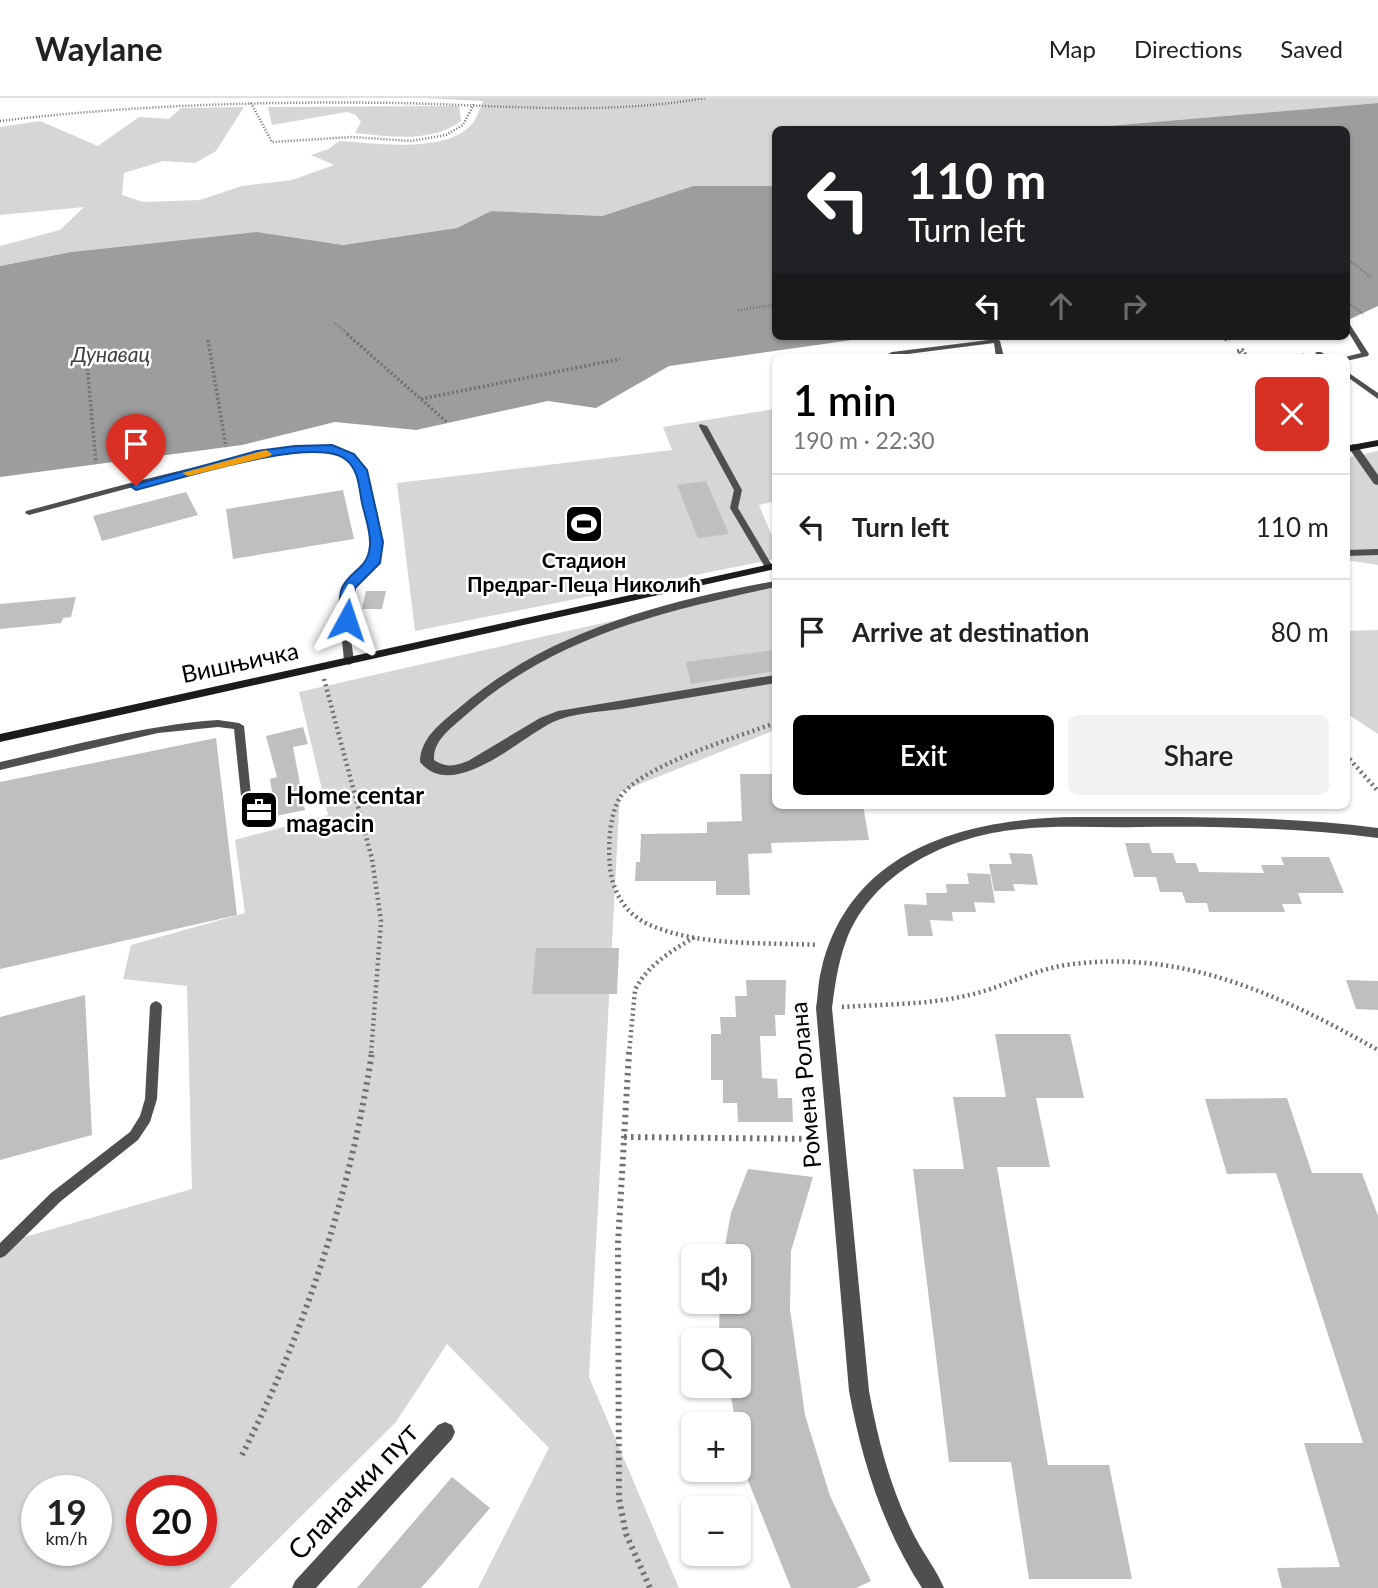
<!DOCTYPE html>
<meta charset="utf-8">
<style>
body{margin:0;font-family:Lato,sans-serif;background:#f2f2f2;color:#222;height:100vh;display:flex;flex-direction:column;font-size:26px;white-space:nowrap}
*{box-sizing:border-box;margin:0}
p{font-size:23px;color:#767676}
.icon{flex:none;width:38px;height:38px;fill:none;stroke:currentColor;stroke-width:2;stroke-linecap:round;stroke-linejoin:round}
.map{position:relative;flex:1;overflow:hidden}
.side{position:absolute;left:772px;top:256px;width:578px;height:455px;display:flex;flex-direction:column;background:#fff;border-radius:10px;box-shadow:0 2px 5px #0004}
.side>*{flex:none}
.guide{position:absolute;left:772px;top:28px;width:578px;height:214px;border-radius:10px;box-shadow:0 2px 5px #0004;background:#202124;color:#fff;overflow:hidden}
.controls{position:absolute;left:681px;top:1146px;display:grid;gap:14px}
.controls a{display:grid;place-items:center;width:70px;height:70px;border-radius:10px;background:#fff;box-shadow:0 2px 5px #0004;font-size:35px}
.speed{position:absolute;left:21px;top:1377px;display:flex;gap:14px;font-size:35px;font-weight:700;text-align:center}
.speed>*{display:grid;place-content:center;width:91px;height:91px;border-radius:50%;background:#fff;box-shadow:0 2px 5px #0004;line-height:1}
.speed small{font-size:18px;font-weight:400}
.speed .limit{border:10px solid #d22;background:#fff;color:#111}
.pin{position:absolute;display:grid;place-items:center;width:60px;height:60px;color:#fff;margin:-72px -30px;border-radius:50% 50% 50% 0;rotate:-45deg;box-shadow:0 0 7px #0007}
.pin .icon{rotate:45deg}
.me{position:absolute;width:77px;margin:-38px;rotate:5deg;stroke-linejoin:round;filter:drop-shadow(0 0 5px #0008)}
.turn{display:flex;align-items:center;gap:24px;height:147px;padding:0 21px;font-size:32px}
.turn .icon{width:91px;height:91px;stroke-width:2.5}
.turn b{display:block;font-size:49px;line-height:60px}
.lanes{display:flex;align-items:center;height:66px;padding:0 21px;background:#0003;justify-content:center;gap:35px;direction:ltr}
.lanes .off{opacity:.35}
.round{display:grid;place-items:center;flex:none;width:74px;height:74px;border-radius:10px;background:#f2f2f2}
.headline{display:flex;align-items:center;justify-content:space-between;height:119px;padding:0 21px}
h1{font-size:42px;font-weight:600;line-height:52px;color:#000}
.button{display:flex;gap:14px;margin-top:auto;padding:14px 21px}
.button a{flex:1;height:80px;border-radius:10px;background:#000;color:#fff;font-size:28px;font-weight:600;line-height:80px;text-align:center}
.button a+a{background:#f2f2f2;color:#222}
ul{padding:0;list-style:none}
li{display:flex;align-items:center;gap:21px;height:105px;padding:0 21px;border-top:2px solid #e0e0e0}
li div{flex:1}
li b{display:block;font-size:26px}
li em{font-style:normal}
header{display:flex;align-items:center;gap:42px;box-sizing:border-box;height:98px;padding:0 35px;background:#fff;border-bottom:2px solid #e0e0e0}
header strong{font-size:33px}
nav{display:flex;gap:38px;margin-inline-start:auto;font-size:24px}
.map>svg:first-child{display:block}
</style>
<header>
<strong>Waylane</strong>
<nav><a>Map</a><a>Directions</a><a>Saved</a></nav>
</header>
<div class="map">
<svg width="1378" height="1490" viewBox="0 0 1378 1490">
<rect width="100%" height="100%" fill="#fff"/>
<path fill="#d6d6d6" fill-rule="evenodd" d="M 423,0 L 1378,0 L 1378,5 L 1072,31 L 775,32 L 775,88 L 769,90 L 693,88 L 602,118 L 491,113 L 457,130 L 343,147 L 257,134 L 71,154 L 0,168 L 0,148 L 60,132 L 84,109 L 0,117 L 0,29 L 40,23 L 98,48 L 139,19 L 169,21 L 181,10 L 244,9 L 216,53 L 195,65 L 163,63 L 124,75 L 122,97 L 143,104 L 200,102 L 242,88 L 292,82 L 334,67 L 311,57 L 329,51 L 339,43 C 375,45 445,56 471,27 C 477,21 480,10 483,3 Z
M 459,8 L 461,23 C 430,46 390,38 355,35 L 361,24 L 356,17 L 347,14 L 272,27 L 268,9 Z
M 775,311 L 775,403 L 759,407 L 775,445 L 775,461 L 415,533 L 397,385 L 672,352 L 663,329 Z
M 1378,353 L 1378,467 L 1346,462 L 1346,360 Z
M 775,486 L 775,632 L 620,694 L 589,1279 L 679,1490 L 478,1490 L 549,1350 L 447,1246 L 396,1324 L 229,1490 L 0,1490 L 0,1146 L 192,1091 L 187,888 L 123,881 L 131,847 L 245,815 L 235,742 L 328,717 L 299,594 ZM 37,1393 L 96,1393 L 96,1452 L 37,1452 ZM 142,1393 L 201,1393 L 201,1452 L 142,1452 Z
M 1378,532 L 1378,636 L 1346,615 L 1346,533 Z"/>
<path fill="#9d9d9d" d="M 1378,5 L 1378,208 L 1346,223 L 1346,32 L 1072,31 Z
M 693,88 L 775,88 L 775,238 L 880,238 L 669,268 L 596,310 L 548,303 L 416,332 L 335,324 L 242,347 L 0,379 L 0,168 L 71,154 L 257,134 L 343,147 L 457,130 L 491,113 L 602,118 Z"/>
<path fill="#bfbfbf" d="M 706,383 L 729,436 L 698,440 L 677,387 Z
M 343,392 L 354,441 L 233,461 L 226,411 Z
M 186,394 L 198,417 L 102,443 L 93,418 Z
M 366,493 L 386,493 L 382,511 L 362,511 Z
M 76,499 L 71,519 L 63,520 L 61,525 L 0,531 L 0,506 Z
M 775,552 L 775,573 L 691,586 L 686,564 Z
M 303,629 L 308,646 L 293,649 L 305,712 L 276,718 L 270,681 L 277,679 L 266,638 Z
M 216,640 L 237,817 L 0,871 L 0,684 Z
M 740,676 L 775,676 L 775,707 L 863,707 L 869,742 L 771,745 L 772,755 L 748,756 L 750,797 L 716,797 L 716,783 L 635,783 L 636,764 L 640,764 L 641,736 L 707,735 L 707,724 L 742,723 Z
M 1125,745 L 1149,745 L 1152,755 L 1173,755 L 1176,765 L 1196,765 L 1199,774 L 1264,775 L 1261,767 L 1284,767 L 1281,759 L 1329,759 L 1344,795 L 1298,795 L 1302,806 L 1282,806 L 1285,814 L 1209,814 L 1207,805 L 1186,805 L 1182,794 L 1160,794 L 1156,779 L 1134,779 Z
M 1009,755 L 1032,756 L 1038,787 L 1013,786 L 1015,793 L 994,793 L 989,766 L 1012,766 Z
M 967,775 L 990,776 L 995,805 L 974,804 L 976,814 L 952,814 L 953,823 L 930,822 L 933,838 L 908,838 L 904,806 L 927,807 L 926,795 L 947,795 L 946,786 L 969,786 Z
M 536,850 L 619,850 L 617,896 L 532,896 Z
M 746,882 L 786,882 L 785,917 L 775,917 L 776,938 L 760,938 L 762,980 L 777,981 L 778,1000 L 792,1000 L 793,1024 L 738,1024 L 737,1005 L 723,1005 L 723,982 L 711,982 L 711,936 L 721,936 L 720,919 L 736,919 L 735,898 L 747,898 Z
M 1346,882 L 1378,883 L 1378,912 L 1356,911 Z
M 85,897 L 92,1037 L 0,1062 L 0,919 Z
M 995,936 L 1070,936 L 1084,1000 L 1036,1000 L 1050,1069 L 997,1069 L 1048,1367 L 1109,1367 L 1132,1481 L 1029,1481 L 1011,1364 L 949,1364 L 913,1071 L 964,1071 L 953,999 L 1006,999 Z
M 1287,1000 L 1312,1075 L 1362,1075 L 1378,1118 L 1378,1490 L 1282,1490 L 1277,1470 L 1340,1469 L 1304,1345 L 1363,1345 L 1276,1075 L 1227,1076 L 1205,1001 Z
M 748,1071 L 813,1079 L 791,1153 L 790,1211 L 805,1317 L 830,1398 L 871,1483 L 856,1490 L 791,1490 L 745,1375 L 729,1288 L 738,1288 L 738,1242 L 721,1242 L 719,1232 L 720,1204 L 738,1204 L 738,1158 L 723,1158 L 731,1115 Z
M 452,1379 L 490,1410 L 438,1471 L 421,1490 L 357,1490 Z"/>
<g fill="none" stroke-linecap="round" stroke-linejoin="round">
<path stroke="#717171" stroke-width="2.5" stroke-dasharray="1 2" stroke-linecap="butt" d="M 251,5 L 272,44 L 352,39 L 411,43 L 446,37 L 463,27 L 474,6
M 0,23 C 132,7 265,3 398,5 C 500,7 603,18 705,0
M 1346,160 L 1371,179
M 1346,203 L 1363,216
M 738,212 L 775,207
M 335,225 L 349,237"/>
<path stroke="#717171" stroke-width="3.5" stroke-dasharray="2 2.5" stroke-linecap="butt" d="M 347,236 L 448,325
M 1222,238 L 1229,244
M 208,242 L 226,349
M 1245,257 L 1237,253 L 1243,252 L 1247,259
M 1293,259 L 1306,257
M 87,266 L 96,365
M 421,301 L 620,261"/>
<path stroke="#717171" stroke-width="4.5" stroke-dasharray="2 3.5" stroke-linecap="butt" d="M 324,581 L 372,761 L 381,823 L 371,956
M 775,625 C 738,639 638,668 619,701 C 609,721 608,747 610,769 C 613,795 625,816 650,827 C 701,849 764,844 818,847
M 1346,657 L 1378,693
M 842,909 C 884,906 928,907 969,897 C 1002,890 1032,872 1066,867 C 1182,850 1280,897 1378,952
M 629,956 L 635,892 C 648,866 672,853 696,838"/>
<path stroke="#717171" stroke-width="6" stroke-dasharray="2.5 4.5" stroke-linecap="butt" d="M 629,954 L 618,1146 L 619,1401 L 626,1436 L 650,1490
M 624,1039 L 819,1041
M 242,1357 C 306,1231 351,1093 372,954"/>
<path fill="#4f4f4f" fill-rule="evenodd" d="M 1346,223 L 1349,225 L 1369,256 L 1368,258 L 1346,263 L 1345,259 L 1361,255 L 1346,230 Z
M 997,241 L 1000,243 L 1004,259 L 996,259 L 994,245 L 892,258 L 888,256 L 892,254 Z
M 1317,254 L 1321,254 L 1329,259 L 1320,259 L 1315,255 Z
M 1346,273 L 1378,295 L 1378,301 L 1346,278 Z
M 700,326 L 707,328 L 742,392 L 738,410 L 773,469 L 772,471 L 766,471 L 730,410 L 734,392 L 699,328 Z
M 295,351 L 332,351 L 357,359 C 369,377 388,439 379,459 C 372,475 355,481 351,498 C 346,520 352,543 354,564 L 349,567 L 344,564 C 343,543 337,520 342,500 C 346,480 360,476 369,461 C 380,443 363,380 351,363 L 331,355 L 295,355 L 249,362 L 148,385 L 29,417 L 25,415 L 26,413 C 115,389 203,363 295,351 Z
M 218,622 L 239,625 L 244,628 L 253,717 L 252,720 L 248,721 L 243,717 L 234,631 L 218,629 L 158,635 L 0,672 L 0,664 C 72,648 144,627 218,622 Z
M 156,903 L 160,905 L 162,908 L 157,1001 L 150,1024 L 138,1042 L 61,1103 L 5,1158 L 0,1160 L 0,1145 L 51,1095 L 130,1034 L 140,1018 L 145,1001 L 150,908 L 152,905 Z"/>
<path fill="#4f4f4f" fill-rule="evenodd" d="M 1353,346 L 1357,347 L 1378,377 L 1378,387 L 1374,386 L 1348,349 Z
M 1378,451 L 1378,457 L 1346,458 L 1346,452 Z
M 775,483 L 775,489 C 662,514 557,537 467,616 C 453,629 433,641 434,662 C 446,670 454,668 468,663 L 540,620 L 558,613 L 775,577 L 775,585 C 724,594 673,602 621,611 C 599,614 573,615 553,624 C 521,639 453,705 420,664 C 420,640 442,624 459,610 C 548,533 662,504 775,483 Z
M 1077,719 C 1177,719 1278,717 1378,730 L 1378,740 C 1299,730 1219,728 1139,729 C 1100,730 1060,727 1021,731 C 952,737 873,772 846,843 C 838,865 835,887 832,910 L 869,1293 C 878,1342 890,1389 912,1433 C 921,1453 936,1470 944,1490 L 922,1490 C 883,1430 862,1363 849,1293 L 816,910 C 818,898 818,885 821,873 C 849,750 967,720 1077,719 Z
M 445,1324 L 452,1327 L 455,1334 L 452,1341 L 316,1490 L 292,1490 L 295,1483 L 438,1327 Z"/>
<path fill="#1c1c1c" fill-rule="evenodd" d="M 1378,342 L 1378,348 L 1346,354 L 1346,348 Z
M 775,465 L 775,471 L 0,644 L 0,636 Z"/>
</g>
<path fill="#1a73e8" stroke="#114b97" stroke-width="2" d="M 332,347 L 354,356 L 367,372 L 383,444 L 380,465 L 355,490 L 354,522 L 347,526 L 340,522 C 340,511 338,500 342,490 C 351,471 368,472 370,447 C 371,434 365,418 362,405 C 359,390 359,371 345,361 C 314,337 176,382 136,392 L 130,388 L 257,353 L 295,348 Z"/>
<path fill="#f59e0b" d="M 266,352 L 272,356 L 270,358 L 188,378 L 182,375 Z"/>
<defs>
<symbol id="stadium-square" viewBox="-11 -11 22 22"><rect x="-9" y="-9" width="18" height="18" rx="4" fill="#000" stroke="#fff"/><path d="M0-5a6.5 5 0 1 0 0 10a6.5 5 0 1 0 0-10ZM-3.5-1.8h7v3.6h-7Z" fill="#fff"/></symbol>
<symbol id="office-square" viewBox="-11 -11 22 22"><rect x="-9" y="-9" width="18" height="18" rx="4" fill="#000" stroke="#fff"/><path d="M-6-3h4V-5.5h4V-3h4V5H-6ZM-1-4.5V-3h2v-1.5ZM-6 0V1H6V0Z" fill="#fff"/></symbol>
</defs>
<g fill-rule="evenodd">
<use href="#stadium-square" x="562" y="404" width="44" height="44"/>
<use href="#office-square" x="237" y="690" width="44" height="44"/>
</g>
<g text-anchor="middle" stroke-width="5" stroke-linejoin="round" paint-order="stroke">
<g font-size="21" font-style="italic" fill="#3e3e3e" stroke="#fff">
<text x="111" y="264">Дунавац</text>
</g>
<g font-size="21" font-weight="bold" fill="#000" stroke="#fff">
<text x="584" y="470">Стадион<tspan x="584" dy="24">Предраг-Пеца Николић</tspan></text>
</g>
<g font-size="24" fill="#000" stroke="#fff">
<text transform="translate(240 565) rotate(-12)" y="8">Вишњичка</text>
<text transform="translate(806 987) rotate(-95)" y="8">Ромена Ролана</text>
</g>
<g font-size="24" font-weight="bold" fill="#000" stroke="#fff" text-anchor="start">
<text x="286" y="706">Home centar<tspan x="286" dy="28">magacin</tspan></text>
</g>
<g font-size="28" fill="#000" stroke="#fff">
<text transform="translate(353 1393) rotate(-47)" y="10">Сланачки пут</text>
</g>
</g>
</svg>
<div class="controls">
<a><svg class="icon" aria-label="sound" viewBox="0 0 24 24"><path d="M4 9h4l5-4v14l-5-4H4zM17 9q2 3 0 6"/></svg></a>
<a><svg class="icon" aria-label="search" viewBox="0 0 24 24"><circle cx="10" cy="10" r="6"/><path d="M15 15l6 6"/></svg></a>
<a>+</a>
<a>−</a>
</div>
<div class="speed"><div>19<small>km/h</small></div><div class="limit">20</div></div>
<div class="pin" style="left:136px;top:388px;background:#d93025"><svg class="icon" aria-label="arrive" viewBox="0 0 24 24"><path d="M6 21V4h12l-3 4 3 4H6"/></svg></div>
<svg class="me" style="left:347px;top:522px" viewBox="-20 -20 40 40"><path d="M0-17L14 15 0 8-14 15z" fill="#1a73e8" stroke="#fff" stroke-width="4"/></svg>
<div class="guide">
<div class="turn"><svg class="icon" aria-label="left" viewBox="0 0 24 24"><path d="M17 20v-9H6M10 6l-5 5 5 5"/></svg><div><b>110 m</b>Turn left</div></div>
<div class="lanes"><svg class="icon" aria-label="left" viewBox="0 0 24 24"><path d="M17 20v-9H6M10 6l-5 5 5 5"/></svg><svg class="icon off" aria-label="ahead" viewBox="0 0 24 24"><path d="M12 20V5M6 11l6-6 6 6"/></svg><svg class="icon off" aria-label="right" viewBox="0 0 24 24"><path d="M7 20v-9h11M14 6l5 5-5 5"/></svg></div>
</div>
<section class="side">
<div class="headline"><div><h1>1 min</h1><p>190 m · 22:30</p></div><a class="round" style="background:#d93025;color:#fff"><svg class="icon" aria-label="close" viewBox="0 0 24 24"><path d="M6 6l12 12M18 6L6 18"/></svg></a></div>
<ul>
<li><svg class="icon" aria-label="left" viewBox="0 0 24 24"><path d="M17 20v-9H6M10 6l-5 5 5 5"/></svg><div><b>Turn left</b></div><em>110 m</em></li>
<li><svg class="icon" aria-label="arrive" viewBox="0 0 24 24"><path d="M6 21V4h12l-3 4 3 4H6"/></svg><div><b>Arrive at destination</b></div><em>80 m</em></li>
</ul>
<div class="button"><a>Exit</a><a>Share</a></div>
</section>
</div>
